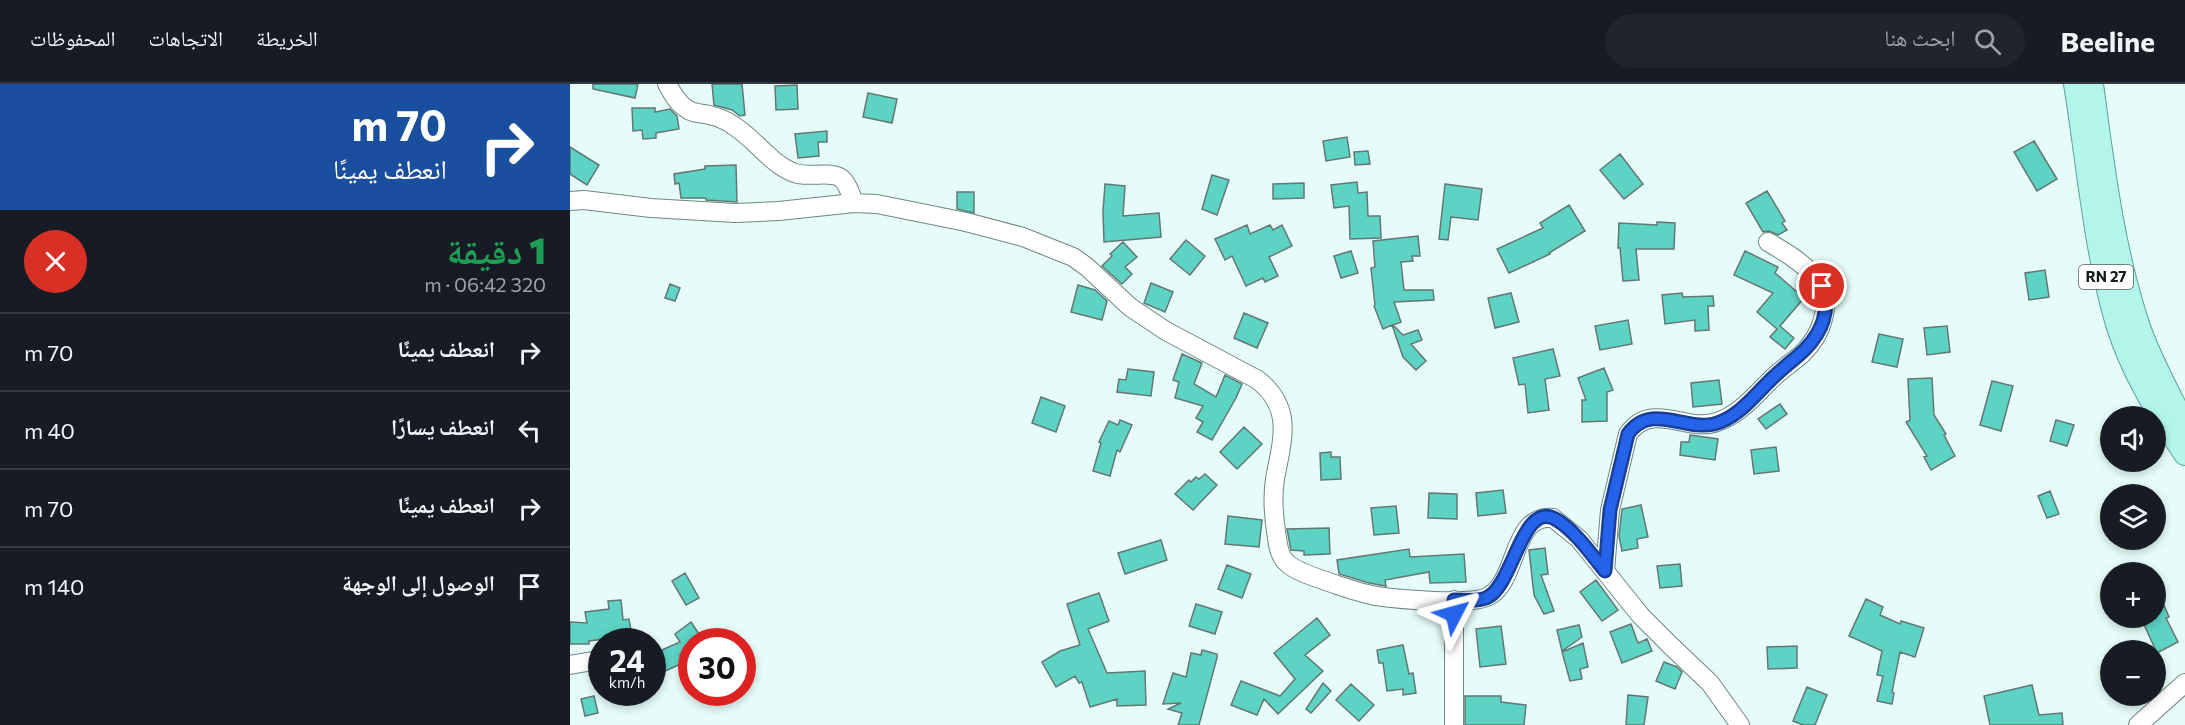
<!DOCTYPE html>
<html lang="ar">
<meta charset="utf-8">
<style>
body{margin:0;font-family:Commissioner,"Noto Naskh Arabic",sans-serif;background:#20242c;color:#f1f3f6;direction:rtl;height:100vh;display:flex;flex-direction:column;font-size:22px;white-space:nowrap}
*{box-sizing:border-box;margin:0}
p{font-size:20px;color:#9ea1a6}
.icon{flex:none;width:33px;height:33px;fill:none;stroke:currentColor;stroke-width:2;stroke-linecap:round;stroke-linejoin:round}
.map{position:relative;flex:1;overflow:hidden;direction:ltr}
.panel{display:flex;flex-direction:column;background:#171b24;width:570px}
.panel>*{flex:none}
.top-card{background:#1a4fa0;color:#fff;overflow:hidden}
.fabs{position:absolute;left:1530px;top:322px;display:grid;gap:12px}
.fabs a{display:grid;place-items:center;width:66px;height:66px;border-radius:50%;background:#171b24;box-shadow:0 3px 9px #0003;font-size:30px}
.speed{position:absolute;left:18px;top:544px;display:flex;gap:12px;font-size:30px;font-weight:700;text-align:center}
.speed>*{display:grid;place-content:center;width:78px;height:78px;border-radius:50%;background:#171b24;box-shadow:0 3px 9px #0003;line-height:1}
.speed small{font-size:15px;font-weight:400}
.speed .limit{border:9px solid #d22;background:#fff;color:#111}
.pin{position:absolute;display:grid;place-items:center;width:51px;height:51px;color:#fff;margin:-26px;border:3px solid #fff;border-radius:50%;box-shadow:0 2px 6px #0007}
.me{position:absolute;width:66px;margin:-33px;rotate:51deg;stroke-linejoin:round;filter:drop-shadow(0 0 4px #0008)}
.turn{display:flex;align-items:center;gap:21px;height:126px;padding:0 24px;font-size:27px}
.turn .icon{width:78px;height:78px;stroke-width:2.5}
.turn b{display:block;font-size:42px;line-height:51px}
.round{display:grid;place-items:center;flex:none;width:63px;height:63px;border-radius:32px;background:#20242c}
.head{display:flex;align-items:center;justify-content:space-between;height:102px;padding:0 24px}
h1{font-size:36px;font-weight:800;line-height:45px;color:#1e9e55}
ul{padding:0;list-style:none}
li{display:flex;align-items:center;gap:18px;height:78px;padding:0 24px;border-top:2px solid #363941}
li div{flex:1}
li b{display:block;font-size:22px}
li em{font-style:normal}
header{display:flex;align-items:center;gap:36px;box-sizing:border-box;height:84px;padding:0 30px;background:#171b24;border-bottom:2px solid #363941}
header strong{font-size:28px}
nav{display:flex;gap:33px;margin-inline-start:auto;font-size:21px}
.search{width:420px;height:54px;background:#20242c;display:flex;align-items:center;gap:15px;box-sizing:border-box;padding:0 21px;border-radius:33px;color:#9ea1a6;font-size:22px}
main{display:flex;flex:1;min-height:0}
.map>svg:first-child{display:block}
</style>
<header>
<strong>Beeline</strong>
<div class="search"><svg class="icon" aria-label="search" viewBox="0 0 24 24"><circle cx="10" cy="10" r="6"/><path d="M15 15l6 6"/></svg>ابحث هنا</div>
<nav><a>الخريطة</a><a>الاتجاهات</a><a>المحفوظات</a></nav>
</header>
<main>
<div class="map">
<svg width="1615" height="641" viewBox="0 0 1615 641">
<rect width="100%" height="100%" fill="#e5fcf8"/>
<path fill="#5dd3c4" stroke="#637774" stroke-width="1.5" d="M 23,0 L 68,0 L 65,14 L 23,5 Z
M 142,0 L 172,0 L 175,31 L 170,32 L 162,26 L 144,21 Z
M 227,1 L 228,25 L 206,26 L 205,2 Z
M 298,9 L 327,15 L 322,39 L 293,33 Z
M 62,24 L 85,24 L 85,28 L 100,25 L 107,32 L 109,45 L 86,49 L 86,54 L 73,55 L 72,46 L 63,47 Z
M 257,47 L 257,58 L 248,58 L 249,72 L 228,74 L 225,50 Z
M 777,53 L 780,73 L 756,77 L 753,57 Z
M 1464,57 L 1487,95 L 1467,107 L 1444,68 Z
M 0,63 L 29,81 L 17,101 L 0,90 Z
M 798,67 L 800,80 L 785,81 L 784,68 Z
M 1050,70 L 1073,100 L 1054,115 L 1030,86 Z
M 166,81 L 167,118 L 136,116 L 136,114 L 111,114 L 109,99 L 105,100 L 104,90 L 135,85 L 135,82 Z
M 642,91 L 659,96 L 647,131 L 632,125 Z
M 787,98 L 788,109 L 797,108 L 798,132 L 810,132 L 811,154 L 780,155 L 779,122 L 764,124 L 761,101 Z
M 734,99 L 734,114 L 703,115 L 703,100 Z
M 535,100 L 555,102 L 553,132 L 589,129 L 591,153 L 534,158 L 533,127 Z
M 875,100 L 912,105 L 908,136 L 881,133 L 878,156 L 869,155 Z
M 1197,107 L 1215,137 L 1212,139 L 1217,146 L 1208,151 L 1199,147 L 1193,148 L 1176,119 Z
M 387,108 L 404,108 L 404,129 L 387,125 Z
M 999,121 L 1015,147 L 979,169 L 980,170 L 939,189 L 927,165 L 973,144 L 970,139 Z
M 1087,138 L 1105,139 L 1104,165 L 1066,165 L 1069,196 L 1053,197 L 1050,164 L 1048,164 L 1049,139 L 1087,141 Z
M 677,141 L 680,150 L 700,141 L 703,146 L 712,141 L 722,162 L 699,173 L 708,192 L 695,198 L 693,194 L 676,202 L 662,172 L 655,176 L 645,155 Z
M 848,152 L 850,172 L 842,172 L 843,177 L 831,178 L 834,206 L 863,206 L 864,216 L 824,218 L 831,238 L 823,241 L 833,251 L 848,246 L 852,256 L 841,260 L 856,277 L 846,286 L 833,273 L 822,241 L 813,245 L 804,222 L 805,221 L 801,184 L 805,183 L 803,157 Z
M 616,156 L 635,172 L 620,191 L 600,175 Z
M 553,158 L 567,173 L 555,183 L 562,190 L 552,200 L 532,182 L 542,172 L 540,170 Z
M 781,167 L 788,189 L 771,194 L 764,172 Z
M 1175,167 L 1208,183 L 1205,189 L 1234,214 L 1210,242 L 1224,254 L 1215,265 L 1200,253 L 1207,245 L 1187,228 L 1203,209 L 1164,191 Z
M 1475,186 L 1479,213 L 1459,216 L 1455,189 Z
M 581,199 L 603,208 L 595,228 L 574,219 Z
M 100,200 L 110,204 L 105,217 L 95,214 Z
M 508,201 L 525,206 L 537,217 L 532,236 L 501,228 Z
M 941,209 L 949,238 L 925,244 L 918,214 Z
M 1112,209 L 1113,213 L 1143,212 L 1144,222 L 1138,222 L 1139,246 L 1125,247 L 1125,236 L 1095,240 L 1092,211 Z
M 674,229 L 698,239 L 687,264 L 664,254 Z
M 1058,236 L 1062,260 L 1030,266 L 1025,242 Z
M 1377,242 L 1380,268 L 1357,271 L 1354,244 Z
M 1309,250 L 1333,255 L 1327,283 L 1302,278 Z
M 983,265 L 990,292 L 975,295 L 979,326 L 958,329 L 955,300 L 949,301 L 943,274 Z
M 612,270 L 632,279 L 624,300 L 646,313 L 655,291 L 672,300 L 666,314 L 642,356 L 627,348 L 633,338 L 626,334 L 633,322 L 605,314 L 609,298 L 603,296 Z
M 1034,284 L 1043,306 L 1037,308 L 1037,337 L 1012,338 L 1012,316 L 1016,316 L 1008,294 Z
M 558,285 L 584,288 L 581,312 L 547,308 L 549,295 L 556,296 Z
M 1362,294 L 1364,331 L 1376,350 L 1374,351 L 1385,372 L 1361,386 L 1354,373 L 1357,372 L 1336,338 L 1340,336 L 1338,295 Z
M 1149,296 L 1152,320 L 1123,323 L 1121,299 Z
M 1422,297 L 1443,302 L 1431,347 L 1410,341 Z
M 471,313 L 495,322 L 486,348 L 462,339 Z
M 1210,320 L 1217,330 L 1196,345 L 1188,335 Z
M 550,336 L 562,341 L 550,368 L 547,366 L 540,392 L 523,387 L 531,359 L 529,358 L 539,337 L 548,341 Z
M 1486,336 L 1504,341 L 1497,362 L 1480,357 Z
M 674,343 L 692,360 L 667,385 L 650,368 Z
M 1120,351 L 1148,355 L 1145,376 L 1110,371 L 1111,358 L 1119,358 Z
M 1206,363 L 1209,387 L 1184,390 L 1181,366 Z
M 761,368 L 761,373 L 770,373 L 771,395 L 751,396 L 750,369 Z
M 635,390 L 647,401 L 623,426 L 605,410 L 619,396 L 621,398 L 626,393 L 629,395 Z
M 933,406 L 936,429 L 908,432 L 906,409 Z
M 1480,407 L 1489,430 L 1477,434 L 1468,412 Z
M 859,409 L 887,410 L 887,435 L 858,434 Z
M 1071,421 L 1078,453 L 1067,455 L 1068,464 L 1052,467 L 1049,452 L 1052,425 Z
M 826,422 L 829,449 L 804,451 L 801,424 Z
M 658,432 L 692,436 L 689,463 L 655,460 Z
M 759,444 L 760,470 L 734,471 L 734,467 L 721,466 L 717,445 Z
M 591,456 L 597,476 L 555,490 L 548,469 Z
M 975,464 L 978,490 L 971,491 L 984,527 L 974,530 L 964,511 L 959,466 Z
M 839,465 L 840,473 L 894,470 L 896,498 L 860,499 L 859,488 L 815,496 L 816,502 L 799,499 L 769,490 L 767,476 Z
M 1110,480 L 1112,502 L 1090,504 L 1087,482 Z
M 657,481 L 681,490 L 672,514 L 648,505 Z
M 115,489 L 129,514 L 116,521 L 102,497 Z
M 1026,496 L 1048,526 L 1032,537 L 1010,508 Z
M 1586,502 L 1599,533 L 1596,534 L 1608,558 L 1587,569 L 1571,534 L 1586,534 Z
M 529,509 L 539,537 L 518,545 L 537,589 L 575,587 L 576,621 L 547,622 L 547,615 L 520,623 L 512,598 L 509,599 L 505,592 L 486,603 L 472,578 L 490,567 L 510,561 L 497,520 Z
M 1296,515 L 1313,523 L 1310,531 L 1330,540 L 1331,537 L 1354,544 L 1345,573 L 1330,568 L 1322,608 L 1324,609 L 1322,620 L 1307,617 L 1313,592 L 1307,591 L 1312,567 L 1279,552 Z
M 51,516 L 53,536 L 59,535 L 61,546 L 41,551 L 41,554 L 19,557 L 19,560 L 0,560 L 0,538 L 17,539 L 15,528 L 39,525 L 38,517 Z
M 626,520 L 652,528 L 645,550 L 619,542 Z
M 747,534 L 760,551 L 735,571 L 753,587 L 708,630 L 694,615 L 687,631 L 661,621 L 671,597 L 710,612 L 725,595 L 704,569 Z
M 121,538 L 129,550 L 137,546 L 139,551 L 133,555 L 135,558 L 122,558 L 122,574 L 117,566 L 110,571 L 113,579 L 91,589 L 83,570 L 110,558 L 105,550 Z
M 1061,540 L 1068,559 L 1077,555 L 1082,567 L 1052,579 L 1040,548 Z
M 1009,541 L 1012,553 L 992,567 L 987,546 Z
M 931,542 L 936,580 L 910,583 L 906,545 Z
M 1013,559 L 1018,583 L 1010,585 L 1012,595 L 1000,597 L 992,568 Z
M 833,561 L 839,590 L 843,589 L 846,609 L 833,611 L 833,605 L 817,607 L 813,579 L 809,579 L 807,566 Z
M 1227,562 L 1227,584 L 1198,585 L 1197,563 Z
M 632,566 L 647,570 L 647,574 L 629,641 L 608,641 L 612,629 L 598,625 L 611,619 L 593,620 L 603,589 L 616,593 L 621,569 L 631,571 Z
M 1094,578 L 1107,583 L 1112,588 L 1105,605 L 1086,597 Z
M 753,599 L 761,607 L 741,629 L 736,625 Z
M 781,600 L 804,621 L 789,637 L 766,616 Z
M 1462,601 L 1469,631 L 1492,629 L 1493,641 L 1420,641 L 1414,612 Z
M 1237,603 L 1257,611 L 1245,641 L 1233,641 L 1223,637 Z
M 1058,611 L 1078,613 L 1074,641 L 1056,641 Z
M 24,612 L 28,629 L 15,632 L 11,615 Z
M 895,612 L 931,612 L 931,618 L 956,621 L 954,641 L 895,641 Z"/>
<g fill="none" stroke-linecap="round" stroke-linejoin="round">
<defs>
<path id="minor" d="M 97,0 C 102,9 108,20 117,25 C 123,30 132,29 139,31 C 149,33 156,36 164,42 C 185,55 199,78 222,88 C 237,95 260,86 271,94 C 278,100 281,111 284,119
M 0,117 L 14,116 L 81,124 L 165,129 L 209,127 L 284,119 L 307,120 L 396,138 L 453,153 L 503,173 L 517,183 L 560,223 L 596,247 L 688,296 C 724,325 712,356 705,395 C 702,414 704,436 707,454 C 708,463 710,473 717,479 C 729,490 752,495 767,501 C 779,505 793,510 806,512 C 827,515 902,522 919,512 C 949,495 941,430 983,434 L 1009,455 L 1071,532 L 1101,562 L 1140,599 L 1170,641
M 1035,487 L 1040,426 L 1058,350 C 1082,316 1117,349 1147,338 C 1172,330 1188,307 1207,290 C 1215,283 1224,277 1232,270 C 1241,261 1250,248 1253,235 C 1264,196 1227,175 1198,158
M 0,581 L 23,577
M 884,641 L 884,516
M 1568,641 L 1615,599"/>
<path id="major" d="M 1505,0 C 1518,79 1524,162 1547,240 C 1561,286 1588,330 1615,370
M 1522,0 C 1533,82 1543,167 1570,246 C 1582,279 1599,310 1615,341"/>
</defs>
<use href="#minor" stroke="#718582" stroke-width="20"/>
<use href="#major" stroke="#5aa39a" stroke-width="24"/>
<use href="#minor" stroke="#fff" stroke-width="18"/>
<use href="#major" stroke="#b3f4eb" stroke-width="22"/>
</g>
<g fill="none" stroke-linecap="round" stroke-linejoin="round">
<defs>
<path id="route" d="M 884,530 L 884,516 C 894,516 907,518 916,514 C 944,503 951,414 987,436 C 1006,448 1021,470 1035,487 L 1040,426 L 1058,350 C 1081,318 1114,347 1144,340 C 1171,333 1188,306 1208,289 C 1222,276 1237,267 1247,250 C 1256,235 1258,218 1252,202"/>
</defs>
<use href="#route" stroke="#184099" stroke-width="15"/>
<use href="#route" stroke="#2563eb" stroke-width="10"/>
</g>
<g text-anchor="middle" stroke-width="5" stroke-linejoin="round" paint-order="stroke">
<rect fill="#fff" stroke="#5a605f" stroke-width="1.5" x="1509" y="181" width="54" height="24" rx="4.5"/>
<g font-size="15" font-weight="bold" fill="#141c1b">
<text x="1536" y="198">RN 27</text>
</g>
</g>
</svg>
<div class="fabs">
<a><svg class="icon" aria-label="sound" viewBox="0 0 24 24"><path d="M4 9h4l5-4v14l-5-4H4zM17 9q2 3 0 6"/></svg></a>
<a><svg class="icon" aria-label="layers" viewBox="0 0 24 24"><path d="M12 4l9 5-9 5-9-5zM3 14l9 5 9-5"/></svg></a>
<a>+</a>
<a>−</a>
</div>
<div class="speed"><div>24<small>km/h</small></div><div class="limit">30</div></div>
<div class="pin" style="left:1252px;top:202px;background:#d93025"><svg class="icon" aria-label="arrive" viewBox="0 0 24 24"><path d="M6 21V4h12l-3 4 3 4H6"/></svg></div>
<svg class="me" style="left:884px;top:530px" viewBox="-20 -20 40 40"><path d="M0-17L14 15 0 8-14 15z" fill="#2563eb" stroke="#fff" stroke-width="4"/></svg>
</div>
<section class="panel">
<div class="top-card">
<div class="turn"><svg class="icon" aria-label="right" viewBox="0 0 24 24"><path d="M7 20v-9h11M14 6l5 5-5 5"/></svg><div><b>70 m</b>انعطف يمينًا</div></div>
</div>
<div class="head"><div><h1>1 دقيقة</h1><p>320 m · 06:42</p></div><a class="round" style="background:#d93025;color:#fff"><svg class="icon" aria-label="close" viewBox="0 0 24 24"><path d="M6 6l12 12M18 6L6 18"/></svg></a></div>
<ul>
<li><svg class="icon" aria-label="right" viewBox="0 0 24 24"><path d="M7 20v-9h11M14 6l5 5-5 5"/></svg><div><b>انعطف يمينًا</b></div><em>70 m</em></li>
<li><svg class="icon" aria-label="left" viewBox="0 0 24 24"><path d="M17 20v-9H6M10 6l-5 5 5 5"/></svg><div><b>انعطف يسارًا</b></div><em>40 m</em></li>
<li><svg class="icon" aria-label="right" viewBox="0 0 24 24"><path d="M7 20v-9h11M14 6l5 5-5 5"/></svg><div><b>انعطف يمينًا</b></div><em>70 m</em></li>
<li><svg class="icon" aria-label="arrive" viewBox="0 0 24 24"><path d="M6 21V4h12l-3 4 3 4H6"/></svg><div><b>الوصول إلى الوجهة</b></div><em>140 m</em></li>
</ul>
</section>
</main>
